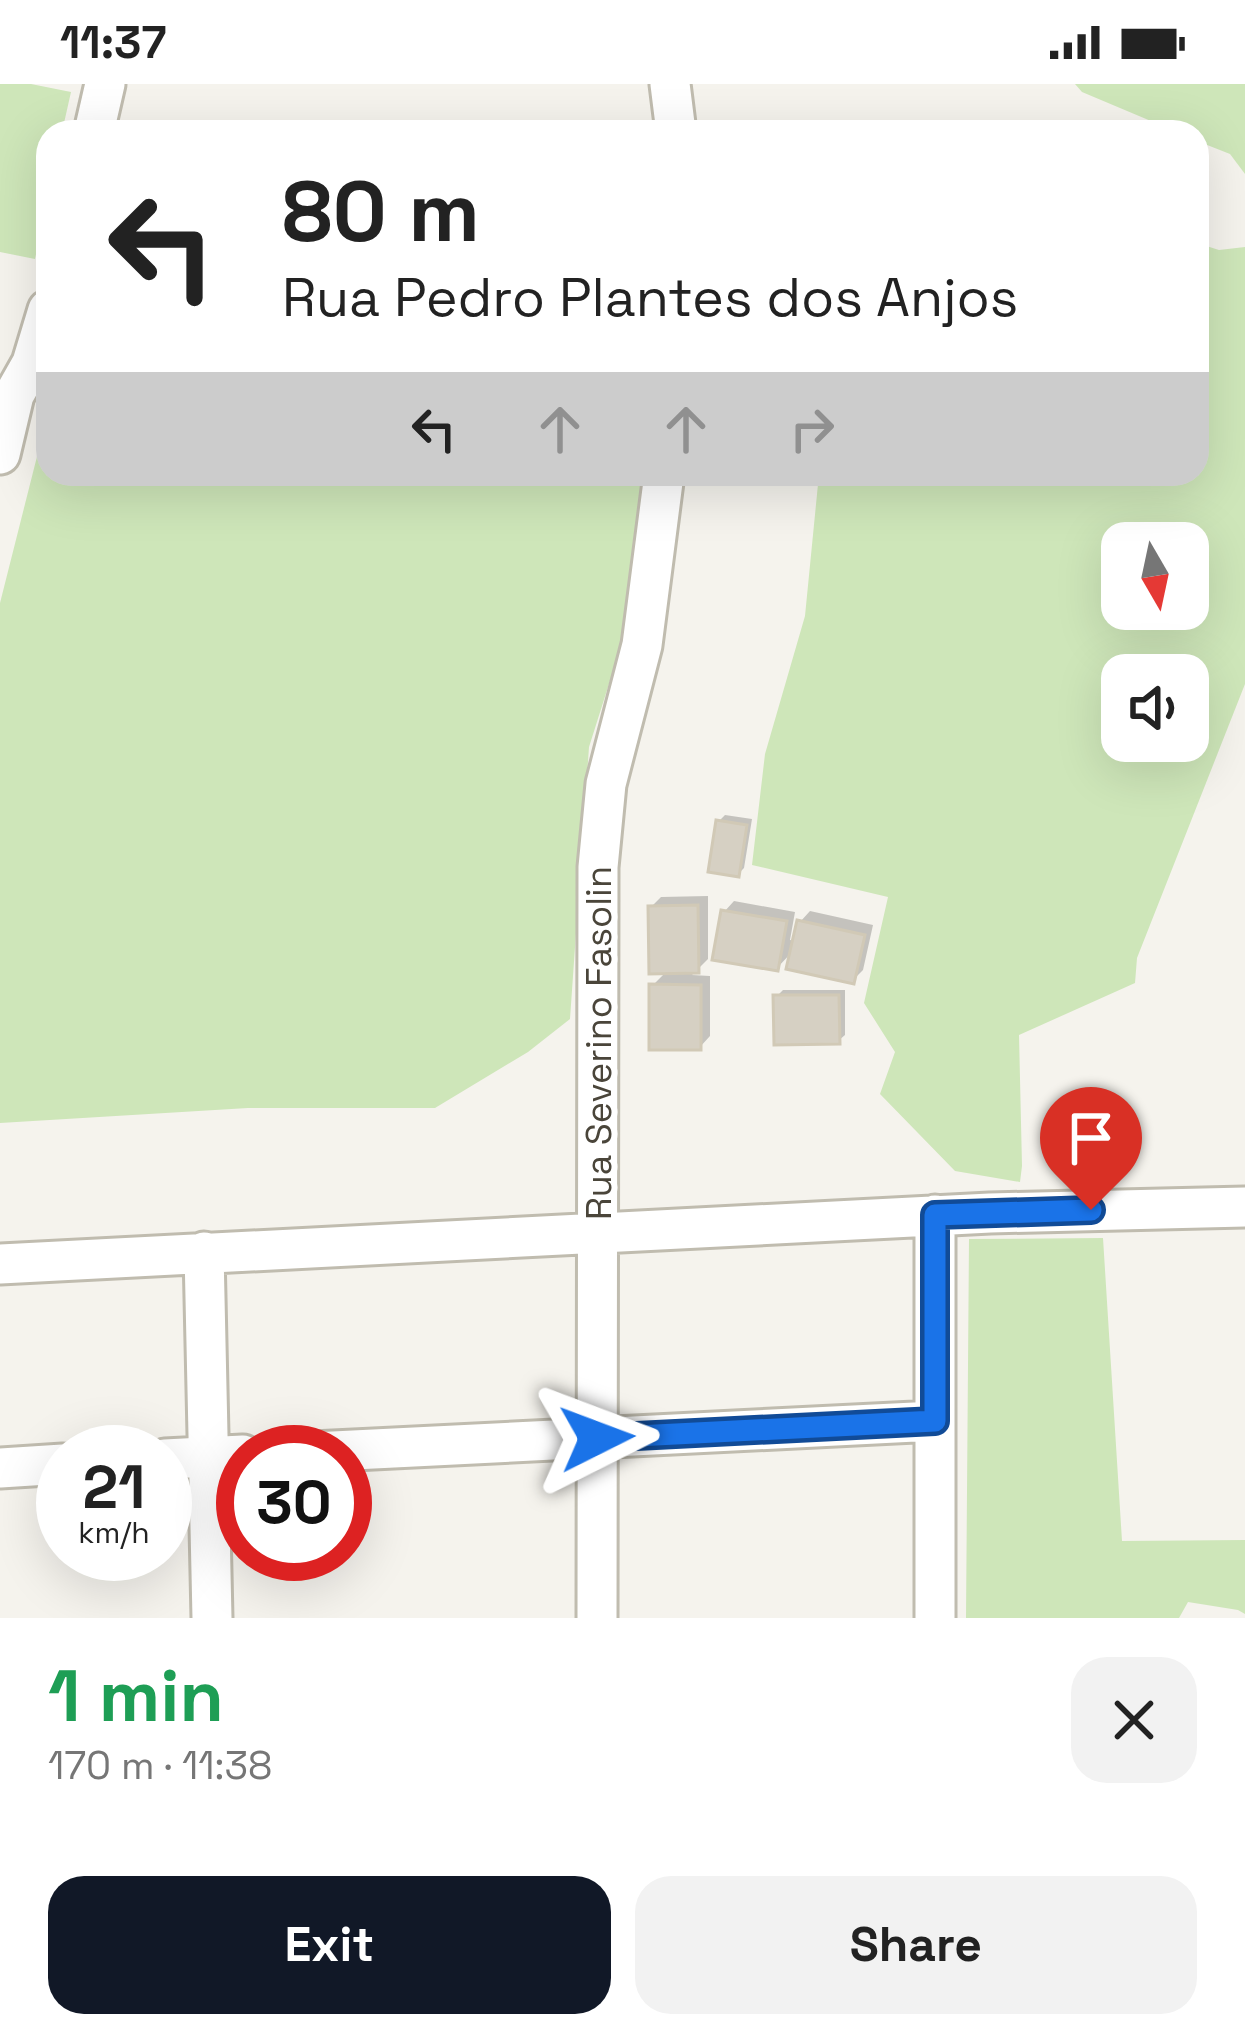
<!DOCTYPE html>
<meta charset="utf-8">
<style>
body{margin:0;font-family:"Space Grotesk",sans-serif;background:#f2f2f2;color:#222;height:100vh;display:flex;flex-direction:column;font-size:45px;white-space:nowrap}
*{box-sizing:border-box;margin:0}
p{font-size:39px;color:#767676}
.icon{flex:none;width:66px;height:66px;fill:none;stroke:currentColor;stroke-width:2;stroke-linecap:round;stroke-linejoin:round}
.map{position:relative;height:1534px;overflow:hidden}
.side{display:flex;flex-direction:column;background:#fff;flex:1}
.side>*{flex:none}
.banner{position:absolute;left:36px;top:36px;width:1173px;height:366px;border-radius:36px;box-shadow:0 12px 48px #0002;background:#fff;color:#222;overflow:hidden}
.needle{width:78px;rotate:171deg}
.controls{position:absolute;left:1101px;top:438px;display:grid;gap:24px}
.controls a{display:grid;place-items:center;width:108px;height:108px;border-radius:24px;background:#fff;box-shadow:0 12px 48px #0002;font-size:60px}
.speed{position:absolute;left:36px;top:1341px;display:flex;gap:24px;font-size:60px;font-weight:700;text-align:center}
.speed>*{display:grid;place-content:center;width:156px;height:156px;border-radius:50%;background:#fff;box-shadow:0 12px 48px #0002;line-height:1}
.speed small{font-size:30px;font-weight:400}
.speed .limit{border:18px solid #d22;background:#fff;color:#111}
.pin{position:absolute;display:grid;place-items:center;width:102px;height:102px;color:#fff;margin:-123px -51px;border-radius:50% 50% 50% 0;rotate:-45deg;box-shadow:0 0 12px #0007}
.pin .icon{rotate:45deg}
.me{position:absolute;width:132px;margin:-66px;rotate:87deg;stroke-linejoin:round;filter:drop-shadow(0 0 9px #0008)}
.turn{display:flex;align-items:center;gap:42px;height:252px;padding:0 48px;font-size:54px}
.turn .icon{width:156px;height:156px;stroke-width:2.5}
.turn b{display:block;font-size:84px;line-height:102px}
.lanes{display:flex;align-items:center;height:114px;padding:0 48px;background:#0003;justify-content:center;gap:60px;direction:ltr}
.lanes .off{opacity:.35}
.round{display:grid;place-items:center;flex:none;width:126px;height:126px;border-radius:36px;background:#f2f2f2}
.headline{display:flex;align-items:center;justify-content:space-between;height:204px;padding:0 48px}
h1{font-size:72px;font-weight:700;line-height:90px;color:#1e9e55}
.action{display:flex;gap:24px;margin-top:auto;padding:24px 48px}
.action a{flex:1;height:138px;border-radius:36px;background:#111827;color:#fff;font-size:48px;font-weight:700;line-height:138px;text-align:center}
.action a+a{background:#f2f2f2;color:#222}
.status{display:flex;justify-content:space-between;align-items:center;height:84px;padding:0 60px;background:#fff;direction:ltr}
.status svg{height:33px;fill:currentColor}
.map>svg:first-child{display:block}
</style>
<div class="status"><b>11:37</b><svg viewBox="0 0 49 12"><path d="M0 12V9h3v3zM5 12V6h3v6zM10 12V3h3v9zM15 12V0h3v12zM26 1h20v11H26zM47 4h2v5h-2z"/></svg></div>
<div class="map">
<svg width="1245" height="1534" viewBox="0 0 1245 1534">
<rect width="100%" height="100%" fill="#f5f3ed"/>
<path fill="#cee6b9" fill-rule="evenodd" d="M 0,0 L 31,0 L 71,8 L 62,48 L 48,48 L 48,115 L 35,175 L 0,168 Z
M 1075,0 L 1245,0 L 1245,90 L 1230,70 L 1197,57 L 1197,48 L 1177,48 L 1082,8 Z
M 1197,159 L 1219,166 L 1245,163 L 1245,600 L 1137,874 L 1135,899 L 1019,951 L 1022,1082 L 1020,1098 L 955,1087 L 880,1010 L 895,968 L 864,919 L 888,813 L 752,781 L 765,670 L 805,532 L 819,390 L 1197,390 ZM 1122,459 L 1188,459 L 1188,525 L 1122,525 ZM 1188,591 L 1188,657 L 1122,657 L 1122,591 Z
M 48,329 L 48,390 L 653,390 L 639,505 L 589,663 L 570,935 L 528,968 L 435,1024 L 248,1024 L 0,1039 L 0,519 Z
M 1103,1154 L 1122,1457 L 1245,1456 L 1245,1530 L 1238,1526 L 1188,1518 L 1179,1534 L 966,1534 L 969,1155 Z"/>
<path fill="#0003" d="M 725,731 L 752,735 L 744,784 L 738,790 L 718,738 Z
M 708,812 L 708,875 L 692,891 L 710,892 L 710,952 L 700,963 L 652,902 L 667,887 L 651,823 L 661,813 Z
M 734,817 L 795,828 L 790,856 L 796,857 L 800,838 L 810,827 L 873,841 L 863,886 L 853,896 L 793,867 L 777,884 L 724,828 Z
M 783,906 L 845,906 L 845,951 L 838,957 L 776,913 Z"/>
<path fill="#d6d0c3" stroke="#d1c9b6" stroke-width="3" d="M 716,736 L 747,741 L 739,793 L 708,788 Z
M 698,821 L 699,889 L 649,890 L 648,822 Z
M 721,826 L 787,837 L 778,887 L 712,876 Z
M 797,836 L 865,851 L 854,900 L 786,885 Z
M 649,900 L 701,901 L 701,966 L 649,966 Z
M 773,911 L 839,911 L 840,960 L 774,961 Z"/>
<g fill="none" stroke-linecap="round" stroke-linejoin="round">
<defs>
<path id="minor" d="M 670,0 L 676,48
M 94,48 L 105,0
M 0,370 L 14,311 L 32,279 L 48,226
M 204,1168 L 212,1534
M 0,1180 L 990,1129 L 1245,1123
M 313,1368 L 935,1337
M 165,1375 L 243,1371
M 0,1384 L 63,1380
M 597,1534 L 598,783 L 606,700 L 642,561 L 664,390
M 935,1534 L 935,1131"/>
</defs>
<use href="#minor" stroke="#c0bcaf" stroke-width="45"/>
<use href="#minor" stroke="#fff" stroke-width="39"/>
</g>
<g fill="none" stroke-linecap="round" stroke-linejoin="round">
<defs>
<path id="route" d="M 597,1354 L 935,1337 L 935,1131 L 1091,1126"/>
</defs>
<use href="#route" stroke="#114b97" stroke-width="30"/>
<use href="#route" stroke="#1a73e8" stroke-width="21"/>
</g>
<g text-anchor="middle" stroke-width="12" stroke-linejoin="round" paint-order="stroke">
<g font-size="36" fill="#4a453a" stroke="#fff">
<text transform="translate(598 959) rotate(-90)" y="13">Rua Severino Fasolin</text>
</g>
</g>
</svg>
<div class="controls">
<a><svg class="needle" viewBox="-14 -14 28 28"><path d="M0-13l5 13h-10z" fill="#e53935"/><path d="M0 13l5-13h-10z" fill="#767676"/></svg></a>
<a><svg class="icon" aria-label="sound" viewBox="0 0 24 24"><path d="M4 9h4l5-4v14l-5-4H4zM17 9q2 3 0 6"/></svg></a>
</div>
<div class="speed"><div>21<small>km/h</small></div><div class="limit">30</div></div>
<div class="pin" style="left:1091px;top:1126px;background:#d93025"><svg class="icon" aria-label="arrive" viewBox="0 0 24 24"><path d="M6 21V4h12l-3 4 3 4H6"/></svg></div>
<svg class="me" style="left:597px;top:1354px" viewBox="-20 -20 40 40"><path d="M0-17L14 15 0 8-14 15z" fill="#1a73e8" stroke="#fff" stroke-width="4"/></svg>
<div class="banner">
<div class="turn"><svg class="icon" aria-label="left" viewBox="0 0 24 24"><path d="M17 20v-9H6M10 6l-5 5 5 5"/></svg><div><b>80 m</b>Rua Pedro Plantes dos Anjos</div></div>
<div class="lanes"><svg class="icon" aria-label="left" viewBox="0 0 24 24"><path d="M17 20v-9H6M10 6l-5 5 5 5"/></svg><svg class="icon off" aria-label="ahead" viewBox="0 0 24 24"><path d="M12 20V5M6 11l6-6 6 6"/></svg><svg class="icon off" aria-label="ahead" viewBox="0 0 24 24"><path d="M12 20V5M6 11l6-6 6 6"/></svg><svg class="icon off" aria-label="right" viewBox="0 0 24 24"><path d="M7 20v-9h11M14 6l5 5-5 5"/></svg></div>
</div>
</div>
<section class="side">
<div class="headline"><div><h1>1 min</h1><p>170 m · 11:38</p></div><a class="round"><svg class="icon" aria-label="close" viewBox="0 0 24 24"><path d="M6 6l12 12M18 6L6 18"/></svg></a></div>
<div class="action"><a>Exit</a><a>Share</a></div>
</section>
